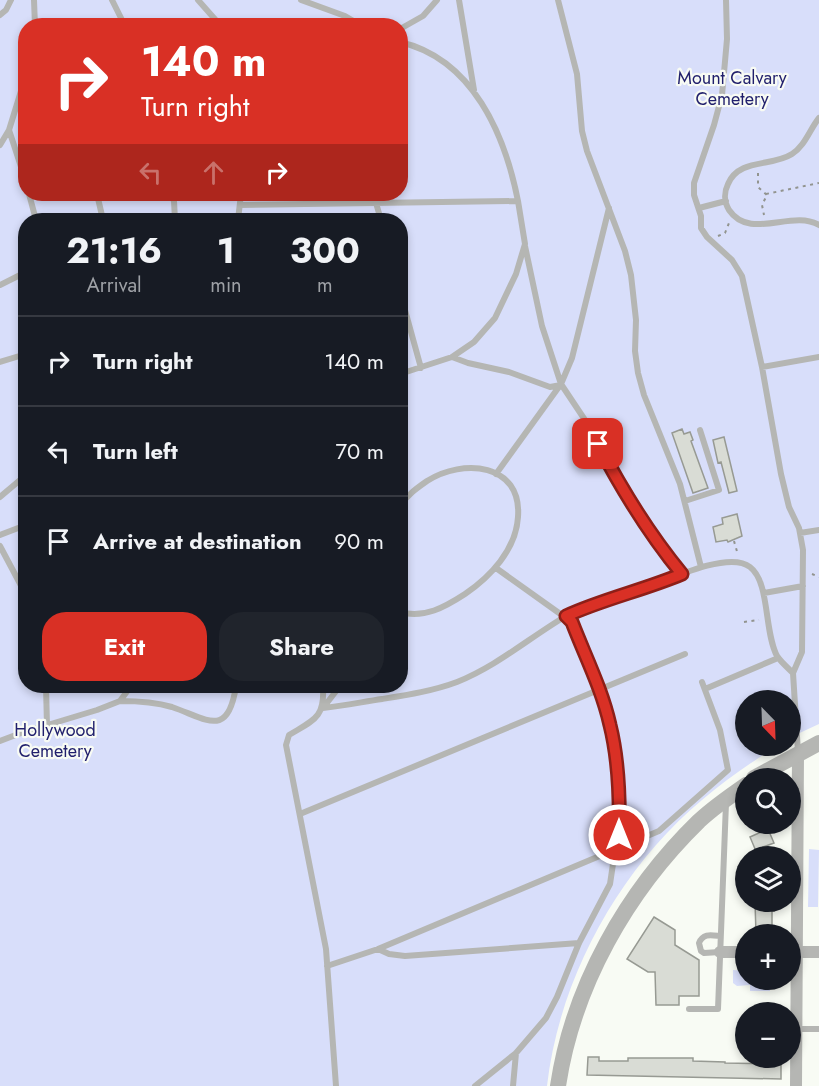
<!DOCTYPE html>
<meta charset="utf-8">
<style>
body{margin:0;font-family:Jost,sans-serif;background:#20242c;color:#f1f3f6;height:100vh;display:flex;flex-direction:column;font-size:22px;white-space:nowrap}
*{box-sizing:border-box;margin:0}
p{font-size:20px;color:#9ea1a6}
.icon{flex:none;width:33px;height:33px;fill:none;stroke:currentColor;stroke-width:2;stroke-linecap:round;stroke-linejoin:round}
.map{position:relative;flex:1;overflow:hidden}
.panel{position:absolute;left:18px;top:213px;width:390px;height:480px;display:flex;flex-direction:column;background:#171b24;border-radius:24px;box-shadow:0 3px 9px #0003}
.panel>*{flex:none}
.hud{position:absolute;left:18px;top:18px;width:390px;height:183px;border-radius:24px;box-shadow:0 3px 9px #0003;background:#d93025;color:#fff;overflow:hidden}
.needle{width:39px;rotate:157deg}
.buttons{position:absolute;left:735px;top:690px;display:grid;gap:12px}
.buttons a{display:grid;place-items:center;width:66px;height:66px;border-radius:50%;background:#171b24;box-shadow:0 3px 9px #0003;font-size:30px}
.pin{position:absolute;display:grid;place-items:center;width:51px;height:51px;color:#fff;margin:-26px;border-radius:12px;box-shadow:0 3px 9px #0006}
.me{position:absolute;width:66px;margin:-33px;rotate:0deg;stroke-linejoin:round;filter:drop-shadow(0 0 4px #0008)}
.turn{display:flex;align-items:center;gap:21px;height:126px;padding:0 24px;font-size:27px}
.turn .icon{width:78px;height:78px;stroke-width:2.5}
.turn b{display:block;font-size:42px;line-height:51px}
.lanes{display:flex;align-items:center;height:57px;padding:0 24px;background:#0003;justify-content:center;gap:30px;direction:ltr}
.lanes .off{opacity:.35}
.eta{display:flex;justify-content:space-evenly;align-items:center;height:102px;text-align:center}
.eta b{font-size:36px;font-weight:700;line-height:42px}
.action{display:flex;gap:12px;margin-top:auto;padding:12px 24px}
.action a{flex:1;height:69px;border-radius:24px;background:#d93025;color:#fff;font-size:24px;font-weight:700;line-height:69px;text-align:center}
.action a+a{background:#20242c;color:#f1f3f6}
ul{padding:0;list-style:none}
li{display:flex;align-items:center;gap:18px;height:90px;padding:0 24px;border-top:2px solid #363941}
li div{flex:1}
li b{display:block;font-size:22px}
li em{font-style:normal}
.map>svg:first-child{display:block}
</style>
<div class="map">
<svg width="819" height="1086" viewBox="0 0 819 1086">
<rect width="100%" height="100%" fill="#f8fbf4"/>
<path fill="#d8defa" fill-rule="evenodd" d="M 0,0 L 819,0 L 819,724 L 791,737 L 790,700 L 746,700 L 746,746 L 776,746 C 751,763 725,780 702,800 C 619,869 559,979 547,1086 L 0,1086 ZM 26,26 L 400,26 L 400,194 L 26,194 ZM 26,220 L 400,220 L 400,686 L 26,686 Z
M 809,849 L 819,850 L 818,907 L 808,907 Z
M 733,970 L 745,971 L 746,980 L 769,980 L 770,991 L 750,991 L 750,985 L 737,986 L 733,983 Z"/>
<path fill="#d9dcd5" stroke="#979a93" stroke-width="1.5" d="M 682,429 L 684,434 L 690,432 L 693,440 L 691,441 L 708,488 L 693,493 L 672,433 Z
M 724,437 L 737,491 L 729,493 L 721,462 L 718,463 L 713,440 Z
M 737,514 L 742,536 L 728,542 L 727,540 L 716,542 L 713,527 L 723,524 L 722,518 Z
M 768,829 L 774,843 L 763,847 L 768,856 L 758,856 L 750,837 Z
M 755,902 L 774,902 L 774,911 L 772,911 L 772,934 L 756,934 Z
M 654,917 L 675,930 L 675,945 L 699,960 L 699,996 L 679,996 L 679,1005 L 656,1005 L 655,972 L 648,972 L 627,959 Z
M 588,1057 L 599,1057 L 599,1061 L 628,1061 L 628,1058 L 693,1058 L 693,1061 L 725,1062 L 725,1063 L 781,1064 L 781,1079 L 587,1075 Z"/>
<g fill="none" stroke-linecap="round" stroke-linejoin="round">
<path stroke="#92948f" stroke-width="2" stroke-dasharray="3 4.5" stroke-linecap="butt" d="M 758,173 L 758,187 L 767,195 L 762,205 L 764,215
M 766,194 L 819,183
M 718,236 L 725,233 L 729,223
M 734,541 L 738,555
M 812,574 L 819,577
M 744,622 L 759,620"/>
<path stroke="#b5b6b3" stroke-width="6" d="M 34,0 L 35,26
M 112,0 L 125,26
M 198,0 L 221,26
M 301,0 L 345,16 L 362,26
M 459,0 L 474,90
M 558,0 L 577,74 L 582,131 L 587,151 L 625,251 L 631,275 L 636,320 L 635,351 L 638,373 L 644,395 L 680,484 L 701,567
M 726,0 L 727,39 L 722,95 L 714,125 L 694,183 L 694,195 L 701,216 L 701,228 L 707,237 L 732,260 L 742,276 L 762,367 L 781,474 L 789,507 L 799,528 L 803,550 L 802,652 L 793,673 L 798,752
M 0,15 L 6,10 L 11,0
M 400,29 L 423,16 L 437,0
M 400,42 C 473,59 505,135 518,201
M 819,118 C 810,129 805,146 792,154 C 772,167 739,158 728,184 C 724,192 724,202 729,210 C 750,241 792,209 819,225
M 9,130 L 26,182
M 0,145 L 9,130 L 26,75
M 29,194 L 36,220
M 97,194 L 103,220
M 170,194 L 174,201 L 175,220
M 377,194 L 376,203 L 381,220
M 240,205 L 518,201 L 525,244 L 516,274 L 495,318 L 474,342 L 452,357 L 400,374
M 699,208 L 726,201
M 238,220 L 241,194
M 525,246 L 542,326 L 561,384 L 589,426 L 635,510 L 658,545 L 682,574
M 0,285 L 26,272
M 400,292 L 421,368
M 452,357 L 468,363 L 509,372 L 550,387 L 561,385
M 0,362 L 26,354
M 762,367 L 819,357
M 496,474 L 561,384 L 572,358 L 609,208
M 0,497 L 26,475
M 685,501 L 719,490 L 700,430
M 400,506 C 407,495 417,488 427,481 C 463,458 522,463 518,517 C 516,550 490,577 465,594 C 445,607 424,619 400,612
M 800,533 L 819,530
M 0,535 L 26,525
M 0,546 L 26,595
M 496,568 L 559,613 L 566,616 L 571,622 C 592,671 612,719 618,773 C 620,797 618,822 620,847
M 764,593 L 803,586
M 46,686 L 47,726
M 323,686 C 325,718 314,720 289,735 L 286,745 L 326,949 L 336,1086
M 705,689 L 778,658
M 120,701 C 137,701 155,702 172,707 C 207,719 228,739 236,686
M 323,708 C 343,706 362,702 382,699 C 407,695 433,691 457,682 C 497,666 529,638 566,616 C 587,604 611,600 634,593 C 660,584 727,549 750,567 C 770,582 764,632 777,656 C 781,662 788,668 793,673
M 323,708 L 340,686
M 0,741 L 21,733 L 97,710 L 120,701 L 131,686
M 300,814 L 685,654
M 378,949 L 389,954 L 405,956 L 579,943
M 720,952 L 704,953 L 701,951 L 699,943 C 703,933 711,935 720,936
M 327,966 L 378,949 L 659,831 L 728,770 L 720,730 L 702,682
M 689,1009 L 718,1009 L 726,803
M 796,1029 L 819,1029
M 475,1086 L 516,1053 L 546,1018 L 557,997 L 579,943 L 610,884 L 613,864 L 610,852
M 513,1086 L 516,1053"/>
<path stroke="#b5b6b3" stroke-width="12" d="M 720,952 L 746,952
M 790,952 L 819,952
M 796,1086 L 798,753"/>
<path stroke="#b5b6b3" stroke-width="16" d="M 754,778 L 819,743
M 558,1086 C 573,986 627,891 699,821 C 713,808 730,796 746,785"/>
</g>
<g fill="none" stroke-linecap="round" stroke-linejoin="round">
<defs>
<path id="route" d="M 598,444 C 622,490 649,534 682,574 C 644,590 603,599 566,616 L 572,622 C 585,656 602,689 610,725 C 619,761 620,798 619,835"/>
</defs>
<use href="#route" stroke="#8d1f18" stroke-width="15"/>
<use href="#route" stroke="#d93025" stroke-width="10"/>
</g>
<g text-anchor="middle" stroke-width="4.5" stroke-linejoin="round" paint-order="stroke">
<g font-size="18" fill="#201f6c" stroke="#f8fbf4">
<text x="732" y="84">Mount Calvary<tspan x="732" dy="21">Cemetery</tspan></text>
<text x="55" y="736">Hollywood<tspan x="55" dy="21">Cemetery</tspan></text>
</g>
</g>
</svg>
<div class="buttons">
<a><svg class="needle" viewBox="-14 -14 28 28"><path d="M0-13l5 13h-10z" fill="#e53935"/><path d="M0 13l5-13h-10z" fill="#9ea1a6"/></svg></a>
<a><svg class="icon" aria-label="search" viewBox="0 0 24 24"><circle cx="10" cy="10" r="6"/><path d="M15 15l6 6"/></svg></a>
<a><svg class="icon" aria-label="layers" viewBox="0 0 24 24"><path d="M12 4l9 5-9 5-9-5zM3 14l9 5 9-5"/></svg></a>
<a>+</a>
<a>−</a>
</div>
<div class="pin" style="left:598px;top:444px;background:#d93025"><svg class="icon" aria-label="arrive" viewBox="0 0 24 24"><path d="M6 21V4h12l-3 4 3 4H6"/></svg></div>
<svg class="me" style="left:619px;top:835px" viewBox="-20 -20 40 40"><circle r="17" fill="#d93025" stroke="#fff" stroke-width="3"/><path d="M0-11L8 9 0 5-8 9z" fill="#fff"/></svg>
<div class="hud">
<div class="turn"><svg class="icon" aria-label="right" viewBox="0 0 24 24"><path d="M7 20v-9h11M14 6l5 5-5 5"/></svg><div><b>140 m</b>Turn right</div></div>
<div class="lanes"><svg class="icon off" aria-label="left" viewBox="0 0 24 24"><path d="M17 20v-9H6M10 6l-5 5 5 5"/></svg><svg class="icon off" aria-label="ahead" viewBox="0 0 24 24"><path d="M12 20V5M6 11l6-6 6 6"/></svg><svg class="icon" aria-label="right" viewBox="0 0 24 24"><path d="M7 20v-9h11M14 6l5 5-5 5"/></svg></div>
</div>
<section class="panel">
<div class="eta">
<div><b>21:16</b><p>Arrival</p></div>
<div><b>1</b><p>min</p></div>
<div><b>300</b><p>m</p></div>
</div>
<ul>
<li><svg class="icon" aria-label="right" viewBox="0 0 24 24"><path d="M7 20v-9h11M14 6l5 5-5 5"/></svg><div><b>Turn right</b></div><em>140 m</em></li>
<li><svg class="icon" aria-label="left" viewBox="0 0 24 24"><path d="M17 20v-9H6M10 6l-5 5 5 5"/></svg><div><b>Turn left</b></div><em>70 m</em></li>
<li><svg class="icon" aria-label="arrive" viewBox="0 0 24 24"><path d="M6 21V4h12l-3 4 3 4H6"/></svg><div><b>Arrive at destination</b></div><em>90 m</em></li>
</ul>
<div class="action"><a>Exit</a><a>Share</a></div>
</section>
</div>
